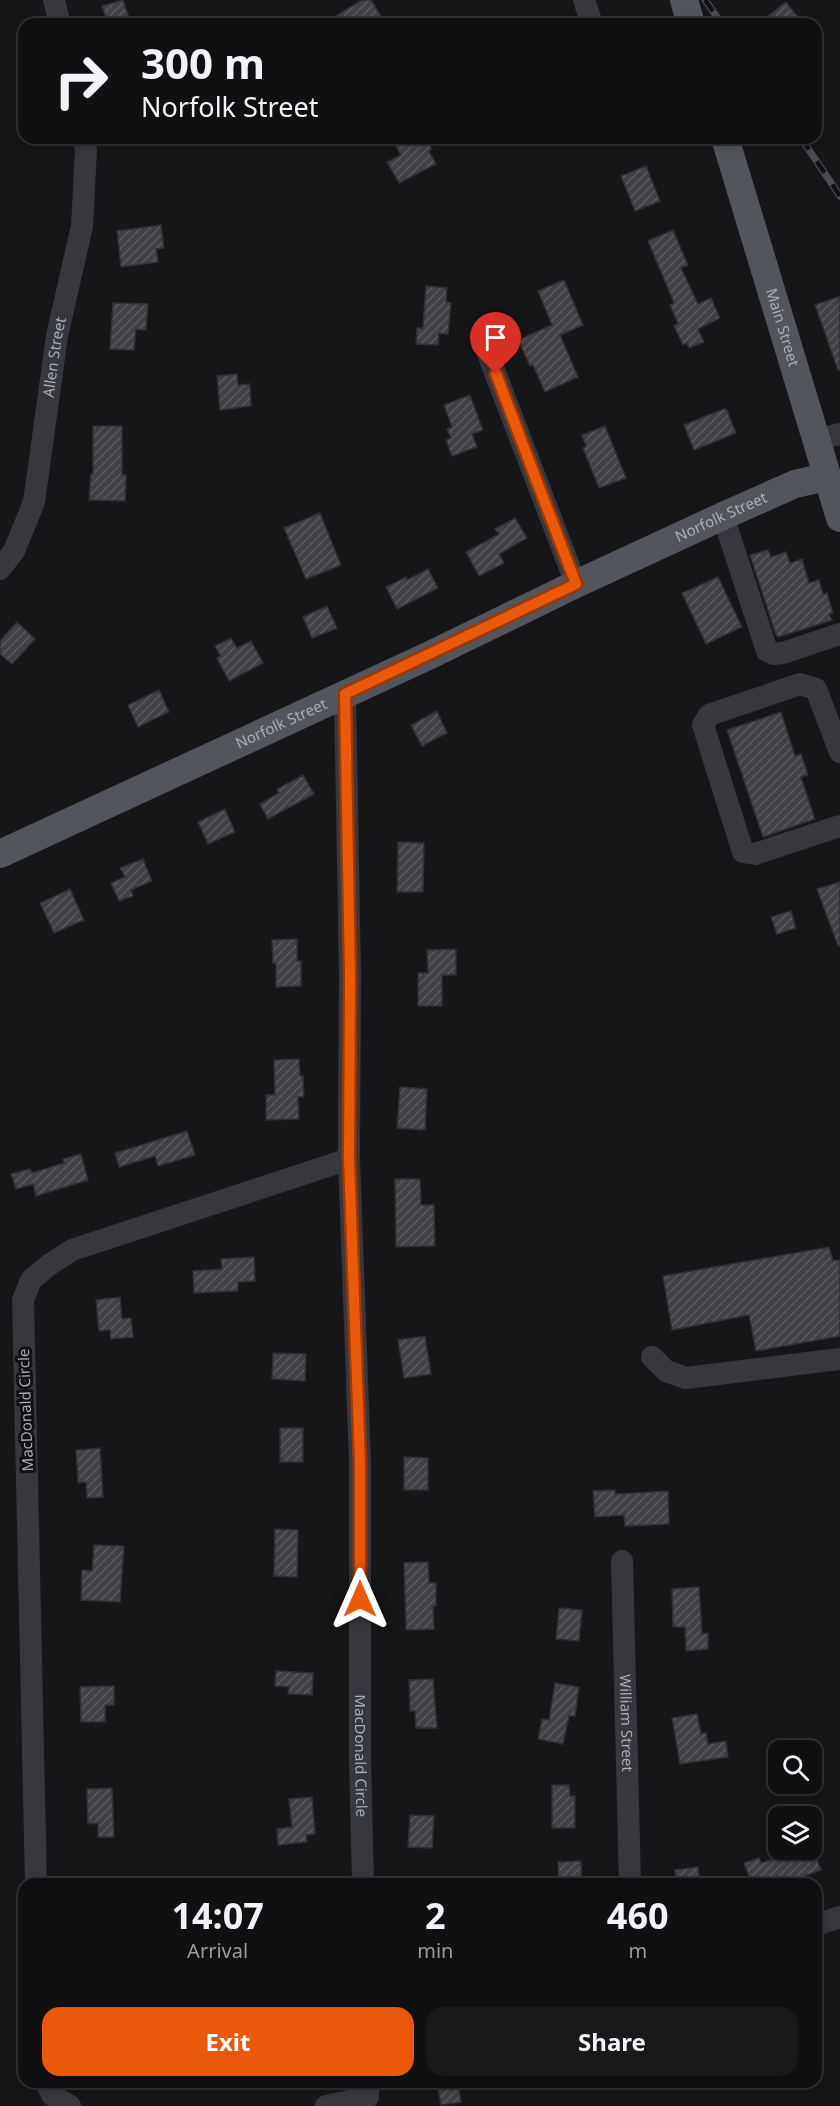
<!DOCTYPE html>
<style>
body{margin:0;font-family:"Noto Sans",sans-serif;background:#19191b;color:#f1f3f6;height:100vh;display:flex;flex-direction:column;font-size:22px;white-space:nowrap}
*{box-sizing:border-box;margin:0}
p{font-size:20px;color:#9c9d9f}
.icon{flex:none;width:33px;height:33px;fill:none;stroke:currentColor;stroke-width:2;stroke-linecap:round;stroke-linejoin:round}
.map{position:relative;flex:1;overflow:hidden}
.side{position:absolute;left:18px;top:1878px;width:804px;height:210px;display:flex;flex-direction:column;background:#101012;border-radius:18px;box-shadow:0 3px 9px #0003,0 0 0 2px #303032}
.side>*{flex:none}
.banner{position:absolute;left:18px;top:18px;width:804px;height:126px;border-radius:18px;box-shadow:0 3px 9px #0003,0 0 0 2px #303032;background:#101012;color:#f1f3f6;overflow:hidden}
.fabs{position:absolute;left:768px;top:1740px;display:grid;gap:12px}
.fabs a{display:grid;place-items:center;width:54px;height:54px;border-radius:12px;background:#101012;box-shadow:0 3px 9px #0003,0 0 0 2px #303032;font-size:30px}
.pin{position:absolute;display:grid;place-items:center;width:51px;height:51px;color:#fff;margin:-62px -26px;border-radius:50% 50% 50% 0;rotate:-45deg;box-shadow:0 0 6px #0007}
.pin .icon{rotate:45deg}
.me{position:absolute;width:66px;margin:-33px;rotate:0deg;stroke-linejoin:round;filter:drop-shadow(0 0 4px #0008)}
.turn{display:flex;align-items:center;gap:21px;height:126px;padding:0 24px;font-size:27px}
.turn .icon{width:78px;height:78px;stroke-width:2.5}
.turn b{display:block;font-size:42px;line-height:51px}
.eta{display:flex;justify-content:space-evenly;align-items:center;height:102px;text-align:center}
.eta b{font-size:36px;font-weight:700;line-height:42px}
.button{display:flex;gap:12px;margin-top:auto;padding:12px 24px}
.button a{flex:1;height:69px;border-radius:18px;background:#ea580c;color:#fff;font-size:24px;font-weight:700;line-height:69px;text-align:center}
.button a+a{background:#19191b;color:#f1f3f6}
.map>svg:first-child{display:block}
</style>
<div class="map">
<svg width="840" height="2106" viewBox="0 0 840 2106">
<defs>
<pattern id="building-hatch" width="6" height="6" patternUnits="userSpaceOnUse" patternTransform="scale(1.5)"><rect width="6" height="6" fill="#404145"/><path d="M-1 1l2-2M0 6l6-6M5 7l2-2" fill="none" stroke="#595a5e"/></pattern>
</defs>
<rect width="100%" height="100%" fill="#161618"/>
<path fill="url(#building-hatch)" stroke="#303034" stroke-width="1.5" d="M 123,0 L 131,24 L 108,24 L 102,6 Z
M 362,0 L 371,0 L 382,18 L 372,24 L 322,24 Z
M 786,2 L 803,24 L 758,24 Z
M 391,138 L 426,138 L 432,149 L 429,151 L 436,164 L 399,183 L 387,162 L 401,155 Z
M 646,166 L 660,201 L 635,211 L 621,176 Z
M 161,225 L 164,248 L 156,249 L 158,262 L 121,267 L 117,231 Z
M 673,230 L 688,265 L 681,268 L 698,304 L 711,298 L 720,318 L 698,329 L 704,342 L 689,348 L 687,343 L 683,345 L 674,326 L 678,323 L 670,305 L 674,303 L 648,241 Z
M 564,280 L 583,325 L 560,335 L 578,377 L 545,392 L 533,365 L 530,366 L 518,340 L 552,325 L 538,291 Z
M 426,286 L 447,288 L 446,302 L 451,303 L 448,334 L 439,333 L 438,345 L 416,344 L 417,328 L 423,328 Z
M 840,296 L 840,370 L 838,370 L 815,305 Z
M 113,303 L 148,304 L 146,330 L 136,329 L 134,350 L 110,349 Z
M 237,374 L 238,385 L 250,384 L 251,406 L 220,410 L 217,376 Z
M 470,395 L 483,430 L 472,434 L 477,447 L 452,456 L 446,440 L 451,438 L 447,429 L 452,427 L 444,405 Z
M 726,408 L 736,433 L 694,450 L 684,425 Z
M 93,426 L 122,426 L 122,475 L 126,475 L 125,501 L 89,500 L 91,474 L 93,474 Z
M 605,426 L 626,478 L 599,488 L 583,448 L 586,446 L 582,435 Z
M 320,513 L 341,565 L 306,579 L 284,528 Z
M 515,518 L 527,538 L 499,554 L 504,563 L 479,576 L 466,552 L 499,534 L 495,529 Z
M 768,550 L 771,557 L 786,552 L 790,563 L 802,559 L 809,583 L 819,580 L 823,594 L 827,593 L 833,613 L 829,614 L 832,620 L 779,637 L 776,635 L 750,555 Z
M 428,569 L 438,588 L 397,609 L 386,587 L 406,577 L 407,580 Z
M 718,577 L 742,627 L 706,644 L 682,593 Z
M 327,606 L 337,628 L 312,638 L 303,617 Z
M 17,622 L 35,639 L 12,664 L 0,654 L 0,641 Z
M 231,638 L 237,648 L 251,641 L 263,663 L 229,681 L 217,658 L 221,656 L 215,646 Z
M 159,690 L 169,712 L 138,727 L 128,705 Z
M 437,711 L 447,733 L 422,746 L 411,725 Z
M 781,712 L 795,756 L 801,754 L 808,775 L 801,777 L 815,819 L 763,837 L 727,730 Z
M 303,775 L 314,794 L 268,819 L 260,804 L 279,793 L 277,789 Z
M 225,809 L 235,832 L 208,844 L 198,822 Z
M 398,842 L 424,843 L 423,892 L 397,892 Z
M 143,859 L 152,881 L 131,890 L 133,896 L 119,901 L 111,883 L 125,877 L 120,868 Z
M 840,882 L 840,945 L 838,946 L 817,889 Z
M 70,889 L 84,920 L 54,933 L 40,903 Z
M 791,911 L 796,928 L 777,934 L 771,917 Z
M 297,939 L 297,961 L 301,961 L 301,986 L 276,987 L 276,963 L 273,963 L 272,940 Z
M 456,949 L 456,975 L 442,975 L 442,1006 L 418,1006 L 418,973 L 428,973 L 427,950 Z
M 299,1059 L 300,1076 L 303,1076 L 304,1097 L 298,1097 L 299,1119 L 266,1120 L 266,1095 L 275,1095 L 274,1060 Z
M 400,1087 L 427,1089 L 425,1130 L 397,1128 Z
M 187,1131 L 195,1155 L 158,1166 L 155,1156 L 119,1167 L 115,1153 Z
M 81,1154 L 88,1180 L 36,1196 L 33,1184 L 16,1189 L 11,1174 L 30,1169 L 32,1173 L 64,1163 L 63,1159 Z
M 395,1179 L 420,1179 L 421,1205 L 434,1205 L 435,1246 L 396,1247 Z
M 829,1247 L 833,1261 L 840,1260 L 840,1336 L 756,1351 L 749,1315 L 672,1330 L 663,1276 Z
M 254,1257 L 255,1281 L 238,1282 L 238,1291 L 194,1293 L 193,1271 L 222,1269 L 221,1259 Z
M 120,1297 L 122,1319 L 131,1318 L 133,1337 L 111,1339 L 110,1330 L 99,1331 L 96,1300 Z
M 425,1336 L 431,1374 L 404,1378 L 398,1340 Z
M 273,1353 L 306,1354 L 305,1381 L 272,1379 Z
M 280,1428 L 303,1428 L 303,1462 L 280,1462 Z
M 100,1448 L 103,1497 L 87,1498 L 86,1482 L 78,1483 L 76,1450 Z
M 404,1457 L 428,1458 L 428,1490 L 404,1490 Z
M 615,1490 L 615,1494 L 668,1491 L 669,1524 L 625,1526 L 624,1515 L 595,1517 L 593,1491 Z
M 275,1529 L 298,1530 L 297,1577 L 274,1576 Z
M 94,1545 L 124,1546 L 120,1602 L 81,1600 L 82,1570 L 92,1571 Z
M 428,1562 L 429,1583 L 436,1583 L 436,1606 L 433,1606 L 434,1629 L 406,1630 L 404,1563 Z
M 699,1587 L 702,1634 L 708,1633 L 708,1649 L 686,1651 L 685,1627 L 673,1627 L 672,1589 Z
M 559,1608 L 582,1610 L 579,1641 L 556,1639 Z
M 276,1671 L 313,1673 L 312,1695 L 288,1694 L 289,1687 L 275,1686 Z
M 433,1679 L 437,1728 L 416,1728 L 415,1711 L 410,1711 L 409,1680 Z
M 555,1683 L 579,1687 L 575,1716 L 569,1716 L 563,1744 L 538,1739 L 542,1719 L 549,1720 Z
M 114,1686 L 114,1705 L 105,1705 L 105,1722 L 81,1722 L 80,1687 Z
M 697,1714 L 701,1734 L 706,1733 L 708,1744 L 726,1741 L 728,1757 L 680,1764 L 672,1718 Z
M 552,1785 L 569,1785 L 570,1796 L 575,1796 L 575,1828 L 552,1828 Z
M 112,1788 L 114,1837 L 98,1837 L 98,1823 L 88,1824 L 87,1789 Z
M 312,1797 L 315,1834 L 306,1835 L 307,1842 L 278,1845 L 277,1829 L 292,1827 L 289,1799 Z
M 410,1815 L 434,1816 L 432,1848 L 408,1847 Z
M 812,1845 L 821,1870 L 782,1884 L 778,1876 L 752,1884 L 744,1863 L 759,1858 L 761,1863 L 800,1850 L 812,1850 Z
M 581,1861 L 582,1884 L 559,1884 L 558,1862 Z
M 698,1867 L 700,1884 L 677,1884 L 675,1870 Z
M 437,2082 L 458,2082 L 461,2102 L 441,2105 Z"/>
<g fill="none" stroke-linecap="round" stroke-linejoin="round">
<g stroke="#37383d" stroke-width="22">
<path d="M 54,0 L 60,24"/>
<path d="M 584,0 L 592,24"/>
<path d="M 488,354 L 576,584"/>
<path d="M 815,440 L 840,434"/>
<path d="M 723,516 L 767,651 L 773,654 L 783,653 L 840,634"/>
<path id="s1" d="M 0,569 L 14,551 L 34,502 L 57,336 L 82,226 L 86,150 L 84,138"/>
<path id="s2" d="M 345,694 L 350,975 L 349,1159 L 360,1463 L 360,1757 L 363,1884"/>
<path d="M 840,752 L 816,689 L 800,684 L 709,715 L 703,725 L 743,852 L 755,854 L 840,826"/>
<path d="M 652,1357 L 666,1371 L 686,1378 L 840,1359"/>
<path id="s3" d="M 622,1561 L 630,1884"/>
<path d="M 36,1884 L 23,1300 L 31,1280 L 49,1265 L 72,1250 L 349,1159"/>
<path d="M 816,1925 L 840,1917"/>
<path d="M 46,2082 L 52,2095 L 70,2106"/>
<path d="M 326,2106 L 368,2097 L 368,2082"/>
</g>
<g stroke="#53555c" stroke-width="28">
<path d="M 684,0 L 691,24"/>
<path id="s4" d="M 725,138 L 840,518"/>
<path id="s5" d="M 0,854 L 428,656 L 576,584 L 723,516 L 795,484 L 826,477"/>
</g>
<defs>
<path id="rail" d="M 705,0 L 722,24
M 801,138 L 840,196"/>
</defs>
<use href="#rail" stroke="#4a4c52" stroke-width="7"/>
<use href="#rail" stroke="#111113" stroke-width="4.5" stroke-dasharray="14" stroke-linecap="butt"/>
</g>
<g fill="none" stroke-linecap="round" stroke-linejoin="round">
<defs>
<path id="route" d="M 360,1599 L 360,1463 L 349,1159 L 350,975 L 345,694 L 576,584 L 496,374"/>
</defs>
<use href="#route" stroke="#983908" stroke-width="15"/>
<use href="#route" stroke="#ea580c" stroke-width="10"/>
</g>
<g text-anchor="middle" stroke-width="6" stroke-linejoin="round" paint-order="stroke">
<g font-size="15" fill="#a8adb8" stroke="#111113">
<text dy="5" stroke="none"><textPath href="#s4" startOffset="198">Main Street</textPath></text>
<text dy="5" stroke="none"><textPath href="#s1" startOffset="222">Allen Street</textPath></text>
<text dy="5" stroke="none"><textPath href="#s5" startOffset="796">Norfolk Street</textPath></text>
<text dy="5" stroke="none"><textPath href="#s5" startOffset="310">Norfolk Street</textPath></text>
<text transform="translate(26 1410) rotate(-92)" y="5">MacDonald Circle</text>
<text dy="5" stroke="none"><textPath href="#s3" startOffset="162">William Street</textPath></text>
<text dy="5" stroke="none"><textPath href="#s2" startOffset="1062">MacDonald Circle</textPath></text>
</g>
</g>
</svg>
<div class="fabs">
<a><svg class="icon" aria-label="search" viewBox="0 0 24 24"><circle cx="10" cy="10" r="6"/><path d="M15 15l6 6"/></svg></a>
<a><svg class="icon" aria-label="layers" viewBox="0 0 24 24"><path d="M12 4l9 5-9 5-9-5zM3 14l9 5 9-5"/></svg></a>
</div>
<div class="pin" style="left:496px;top:374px;background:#d93025"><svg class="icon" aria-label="arrive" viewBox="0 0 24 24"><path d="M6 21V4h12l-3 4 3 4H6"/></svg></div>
<svg class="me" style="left:360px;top:1599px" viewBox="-20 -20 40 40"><path d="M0-17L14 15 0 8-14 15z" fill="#ea580c" stroke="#fff" stroke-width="4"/></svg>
<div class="banner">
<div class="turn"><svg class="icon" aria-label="right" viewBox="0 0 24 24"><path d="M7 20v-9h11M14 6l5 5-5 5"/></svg><div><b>300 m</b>Norfolk Street</div></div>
</div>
<section class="side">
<div class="eta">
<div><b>14:07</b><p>Arrival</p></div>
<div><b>2</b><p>min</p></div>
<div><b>460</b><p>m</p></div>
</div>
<div class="button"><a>Exit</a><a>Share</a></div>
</section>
</div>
